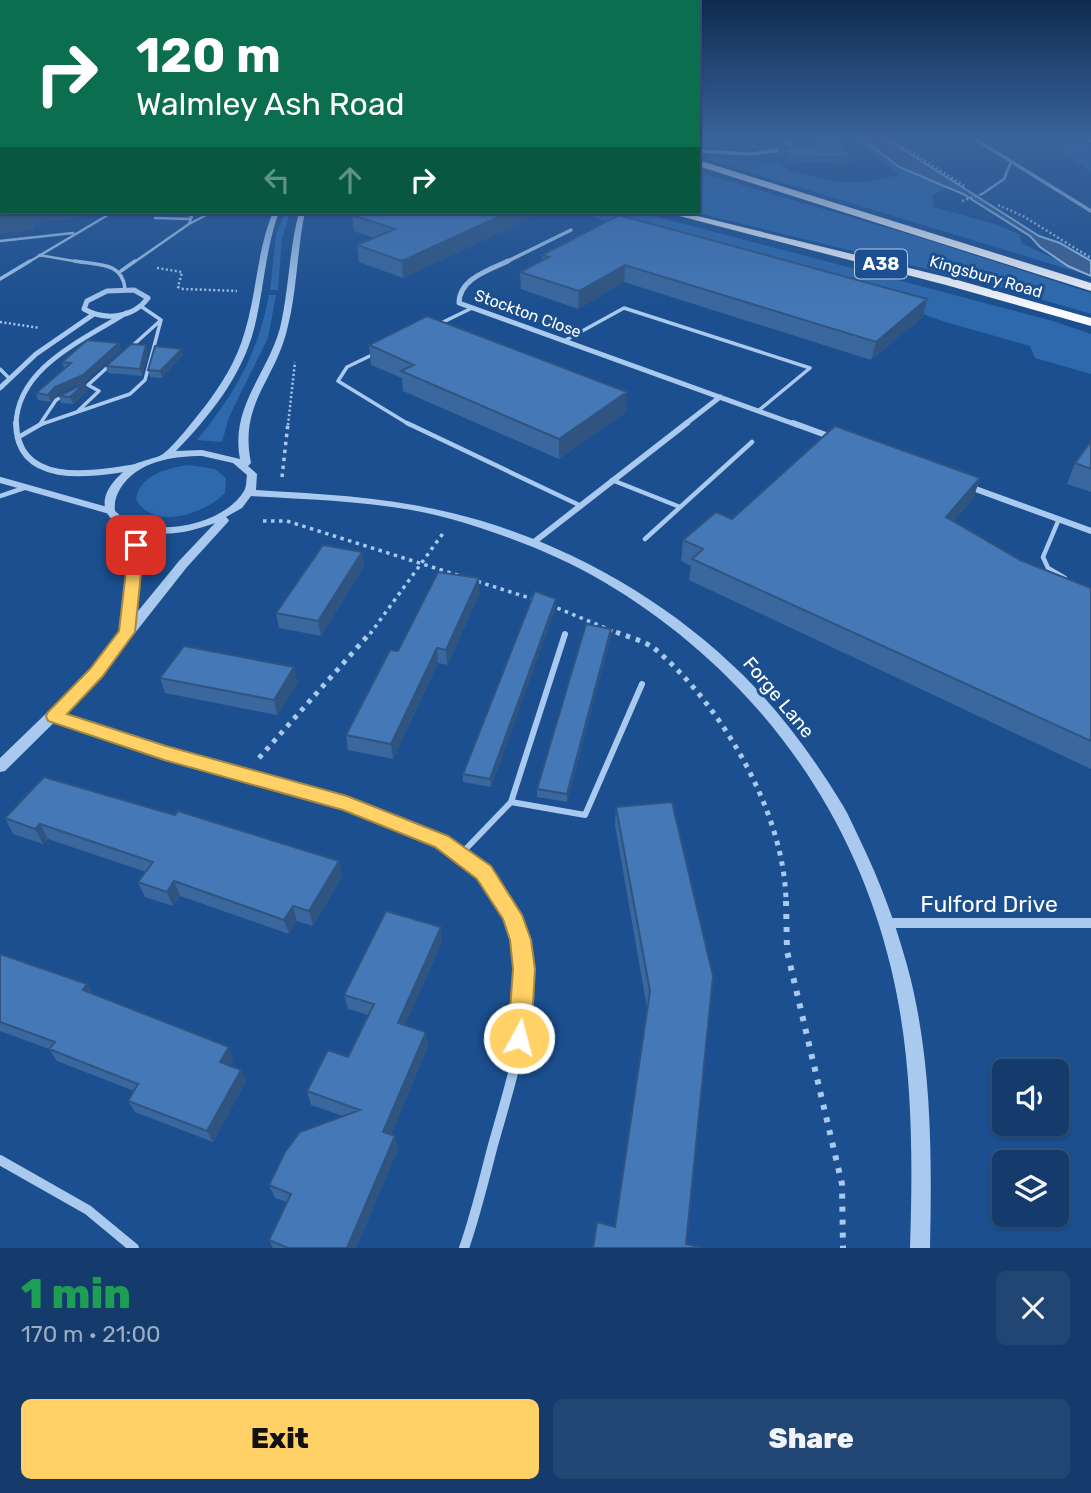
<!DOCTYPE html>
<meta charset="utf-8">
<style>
body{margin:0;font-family:Rubik,sans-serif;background:#214673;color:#f1f3f6;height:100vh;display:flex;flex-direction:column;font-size:26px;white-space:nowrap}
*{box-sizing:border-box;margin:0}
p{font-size:23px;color:#9dadc1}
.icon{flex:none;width:38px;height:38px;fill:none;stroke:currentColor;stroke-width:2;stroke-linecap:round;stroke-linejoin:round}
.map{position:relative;height:1248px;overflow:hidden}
.drawer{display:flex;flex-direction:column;background:#143b6b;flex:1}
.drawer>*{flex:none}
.hud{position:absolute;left:0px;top:0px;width:700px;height:214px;box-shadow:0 2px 5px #0004,0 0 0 2px #33557e;background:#0b6e4f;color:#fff;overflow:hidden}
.controls{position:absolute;left:992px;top:1059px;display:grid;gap:14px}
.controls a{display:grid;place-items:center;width:77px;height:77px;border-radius:10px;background:#143b6b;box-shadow:0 2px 5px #0004,0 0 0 2px #33557e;font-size:35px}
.pin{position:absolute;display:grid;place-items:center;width:60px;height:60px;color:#fff;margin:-30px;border-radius:14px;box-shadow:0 4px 10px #0006}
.me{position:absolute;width:77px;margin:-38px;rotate:7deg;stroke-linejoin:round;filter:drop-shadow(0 0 5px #0008)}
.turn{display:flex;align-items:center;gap:24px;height:147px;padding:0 21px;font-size:32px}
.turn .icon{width:91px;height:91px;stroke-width:2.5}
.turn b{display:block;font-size:49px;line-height:60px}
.lanes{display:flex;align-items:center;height:66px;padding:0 21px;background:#0003;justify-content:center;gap:35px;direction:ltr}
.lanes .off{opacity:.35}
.round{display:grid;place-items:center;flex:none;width:74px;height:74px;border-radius:10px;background:#214673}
.summary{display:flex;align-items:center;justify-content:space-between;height:119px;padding:0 21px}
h1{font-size:42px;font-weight:800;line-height:52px;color:#1e9e55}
.primary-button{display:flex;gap:14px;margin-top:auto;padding:14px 21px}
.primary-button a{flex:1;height:80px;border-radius:10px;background:#ffd166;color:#111;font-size:28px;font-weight:800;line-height:80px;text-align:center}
.primary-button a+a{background:#214673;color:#f1f3f6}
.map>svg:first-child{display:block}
</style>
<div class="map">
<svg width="1091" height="1248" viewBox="0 0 1091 1248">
<rect width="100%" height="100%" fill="#1b4f8f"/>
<path fill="#2e69ad" d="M 850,136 L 858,136 L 899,167 L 946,187 L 933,195 L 933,207 L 998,225 L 1020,235 L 1021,243 L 1091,276 L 702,158 L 778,162 L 793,172 L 837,182 L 865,182 L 899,175 Z
M 1038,136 L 1071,136 L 1091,148 L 1091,172 Z
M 698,172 L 918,237 L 1091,293 L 1091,314 L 996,286 L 693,212 L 698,212 Z
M 285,212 L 290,212 L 282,238 L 278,290 L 270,290 L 276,235 Z
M 574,212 L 639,212 L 1053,321 L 1091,334 L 1091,374 L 1035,358 L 1030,346 L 945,322 L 840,284 Z
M 269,295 L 276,295 L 268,338 L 229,417 L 222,442 L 197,440 C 236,392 257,356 269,295 Z
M 189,465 L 215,469 L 226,478 L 225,493 C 206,513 153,532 136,499 C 140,475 167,468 189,465 Z"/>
<path fill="#3c6290" stroke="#9cc4f0" stroke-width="2" d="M 858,136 L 882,136 L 1039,236 L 1060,243 L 1091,261 L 1091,276 L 1068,266 L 1040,247 L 1030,236 L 963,194 L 899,167 Z"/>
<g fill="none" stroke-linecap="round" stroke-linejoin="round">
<path stroke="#a9c9ee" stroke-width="2.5" stroke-dasharray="2 2.5" stroke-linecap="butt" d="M 887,136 L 966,187
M 998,205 L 1023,216 L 1091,258
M 157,268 L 182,272 L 178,287 L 183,289 L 237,291
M 0,322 L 40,328
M 288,425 L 295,362"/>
<path stroke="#a9c9ee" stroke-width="3.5" stroke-dasharray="3.5 4.5" stroke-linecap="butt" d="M 282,477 L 288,423
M 263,521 L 287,521 L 536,600
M 550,605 L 620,634
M 370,634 L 444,532"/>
<path stroke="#a9c9ee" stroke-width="5" stroke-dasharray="4.5 6" stroke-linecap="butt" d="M 616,632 C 628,637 645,641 655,649 C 722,705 785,814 786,902
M 259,758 L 371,632"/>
<path stroke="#a9c9ee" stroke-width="6" stroke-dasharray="5 8" stroke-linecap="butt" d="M 786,901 L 787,951 L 842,1184 L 843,1248"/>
<path stroke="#a9c9ee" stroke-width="2.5" d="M 1082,136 L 1091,141
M 982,194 L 1004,179 L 1011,162
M 178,212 L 192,216 L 189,224 L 212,212
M 155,218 L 191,219
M 0,241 L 73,233
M 39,255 L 85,263
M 27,263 L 113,212
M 133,263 L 189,224"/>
<path stroke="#a9c9ee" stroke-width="3.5" d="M 75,261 C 98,265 123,262 125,289
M 121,271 L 135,261
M 0,279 L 30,261
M 437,325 L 472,308
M 564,341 L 624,308 L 810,368 L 758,411
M 131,347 L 161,320 L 142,307
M 374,354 L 347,367 L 338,381 L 410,425
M 0,369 L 9,378
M 78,411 L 99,391 L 88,385 L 110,365
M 40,424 L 56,400 L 82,386
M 39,425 L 130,394 L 145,380 L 161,320"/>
<path stroke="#a9c9ee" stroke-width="4.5" d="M 407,423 L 579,505
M 17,438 L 43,423
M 612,480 L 680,507
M 0,496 L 24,488
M 1059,519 L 1043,557 L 1048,568 L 1065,578
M 645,539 L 752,442"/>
<path stroke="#a9c9ee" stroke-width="6" d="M 511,802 L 585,815 L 642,684
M 460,855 L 511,802 L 565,634"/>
<path stroke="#a9c9ee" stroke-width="3.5" d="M 778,136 L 790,144
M 970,136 L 1091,211
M 698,151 L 751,154 L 813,146
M 504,263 L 571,230"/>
<path stroke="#a9c9ee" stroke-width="5" d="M 508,261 C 489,270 459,279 459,303 L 797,425
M 134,290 L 148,298 C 133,318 105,321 84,309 L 87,301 L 107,291 Z
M 0,388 L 36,354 L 94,314
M 16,425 C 17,367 84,340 126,313
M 684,425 L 720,397"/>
<path stroke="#a9c9ee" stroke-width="6" d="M 16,423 C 17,488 93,474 137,467
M 793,423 L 834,438
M 0,480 L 110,511
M 970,487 L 1091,531
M 534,542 L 687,423"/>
<path stroke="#a9c9ee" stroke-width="8" d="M 54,716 L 398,820 C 440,839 480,862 505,902"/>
<path stroke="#a9c9ee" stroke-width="10" d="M 887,923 L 1091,923
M 0,1160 L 88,1210 L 134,1248
M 464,1248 C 476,1214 484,1179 493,1145 C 514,1069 549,974 504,901"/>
<path fill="#a9c9ee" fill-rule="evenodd" d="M 273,212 L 279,212 C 265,250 264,290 254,329 C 242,376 209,417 176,451 L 202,450 L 240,459 C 230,407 267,375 280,328 C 289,290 289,250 299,212 L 305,212 C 297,250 297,292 287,330 C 274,382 239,404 251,463 L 248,466 L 257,474 L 256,490 C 321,494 388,497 452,513 C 560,539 664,597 743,675 C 781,713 814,758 842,804 C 849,815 854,828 860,840 C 880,881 895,922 907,965 C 932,1056 932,1154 930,1248 L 910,1248 C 913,1155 913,1059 891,968 C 852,804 749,668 604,582 C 557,554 503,534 451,519 C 387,501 317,500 251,496 L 242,508 L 226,517 L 229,520 L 228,522 L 187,567 L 101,676 L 5,771 L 0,772 L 0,758 L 91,670 L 122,632 L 131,529 C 88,516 104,483 133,465 C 142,460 155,459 163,454 C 174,446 193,421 202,410 C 221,386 237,360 245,331 C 257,291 257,250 273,212 ZM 202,456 L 233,463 L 247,475 C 246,480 247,486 244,491 C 223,527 145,541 115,511 C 114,502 116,496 120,489 C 137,461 173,456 202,456 ZM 215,523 L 179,561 L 134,616 L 142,531 C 168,537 190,532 215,523 Z"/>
<path fill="#f8faff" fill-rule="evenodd" d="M 698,160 L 1091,283 L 1091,291 L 698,166 Z
M 0,174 L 2,174 L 2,180 L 0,180 Z
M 664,212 L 681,212 L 954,279 L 1091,318 L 1091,326 L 946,285 Z"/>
<path stroke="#a9c9ee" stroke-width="2.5" stroke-dasharray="2 2.5" stroke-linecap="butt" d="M 962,201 L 982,194"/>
</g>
<path fill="#3a679d" d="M 726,136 L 780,136 L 784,145 L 758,149 Z
M 784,136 L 834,136 L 851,158 L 850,163 L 786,161 L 787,158 L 777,155 L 778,150 L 814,145 L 816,144 L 813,142 L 794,144 Z
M 359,212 L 543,212 L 403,278 L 359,262 L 357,245 L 374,238 L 354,231 L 352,215 Z
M 542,255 L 927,299 L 923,317 L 871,360 L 624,282 L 578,309 L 521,289 L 520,272 L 542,261 Z
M 119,343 L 121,349 L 86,381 L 57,394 L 51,402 L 38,400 L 36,393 L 64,368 L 62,362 Z
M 369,345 L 626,412 L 559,459 L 403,391 L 402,378 L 371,365 Z
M 148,352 L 142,376 L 108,373 L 106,366 Z
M 183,355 L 162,378 L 150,377 L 148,370 Z
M 88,390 L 73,404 L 61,403 L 59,396 Z
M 1091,441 L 1091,492 L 1067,484 L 1075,463 Z
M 980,478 L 973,499 L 953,521 L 1020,560 L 1091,588 L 1091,769 L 689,580 L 691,566 L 681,561 L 683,540 L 732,519 Z
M 362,552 L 364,566 L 321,636 L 279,628 L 276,613 Z
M 480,593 L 447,665 L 438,663 L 393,759 L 348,750 L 346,735 L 398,651 Z
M 556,599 L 556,606 L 491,787 L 463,782 L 463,774 Z
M 611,629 L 611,636 L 567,802 L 537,797 L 537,789 Z
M 160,678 L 298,682 L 277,715 L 165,693 Z
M 672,802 L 686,1244 L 615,1227 L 647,1008 L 615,825 L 616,807 Z
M 5,818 L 339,861 L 342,876 L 313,926 L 297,921 L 289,934 L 180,896 L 173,906 L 145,897 L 138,882 L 146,872 L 48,839 L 43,844 L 13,834 Z
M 442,942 L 405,1025 L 428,1046 L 391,1135 L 398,1149 L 356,1248 L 273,1248 L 269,1240 L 287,1202 L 275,1198 L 269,1185 L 343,1116 L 311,1105 L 307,1091 L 348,1057 L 368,1015 L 348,1009 L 344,995 Z
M 0,954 L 87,984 L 93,994 L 234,1059 L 230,1065 L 246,1081 L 213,1142 L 135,1112 L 128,1101 L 134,1091 L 57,1061 L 49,1049 L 0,1031 Z"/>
<path fill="#305480" d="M 814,137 L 813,142 L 794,144 L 795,139 Z
M 785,140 L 784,145 L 758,149 L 758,144 Z
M 29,212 L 85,212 L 85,217 L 35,223 L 34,230 L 0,234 L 0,217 Z
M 509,212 L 543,212 L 403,278 L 402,261 Z
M 625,265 L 624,282 L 578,309 L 579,291 Z
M 927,299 L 923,317 L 871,360 L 876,342 Z
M 119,343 L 121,349 L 86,381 L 57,394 L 51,402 L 48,395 L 55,387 Z
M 146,345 L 148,352 L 142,376 L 140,369 Z
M 182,349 L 183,355 L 162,378 L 160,371 Z
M 85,383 L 88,390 L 73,404 L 70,397 Z
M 627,392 L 626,412 L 559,459 L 559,439 Z
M 980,478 L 973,499 L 939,538 L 946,517 Z
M 362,552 L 364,566 L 321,636 L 318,621 Z
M 479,578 L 480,593 L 447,665 L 446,650 Z
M 556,599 L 556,606 L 491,787 L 490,779 Z
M 611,629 L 611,636 L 567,802 L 567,794 Z
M 437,648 L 438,663 L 393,759 L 391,744 Z
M 294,667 L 298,682 L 277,715 L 274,700 Z
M 40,824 L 48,839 L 43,844 L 35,829 Z
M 339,861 L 342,876 L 313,926 L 309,911 Z
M 174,881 L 180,896 L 173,906 L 167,892 Z
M 293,906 L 297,921 L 289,934 L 284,920 Z
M 441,927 L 442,942 L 400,1037 L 398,1023 Z
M 87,984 L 94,996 L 83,990 Z
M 426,1032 L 428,1046 L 387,1145 L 383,1132 Z
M 229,1047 L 234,1059 L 226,1073 L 220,1062 Z
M 241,1070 L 246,1081 L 213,1142 L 207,1131 Z
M 395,1136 L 398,1149 L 356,1248 L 347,1248 Z"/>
<path fill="#4478b7" stroke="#305480" stroke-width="2" d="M 740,136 L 780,136 L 785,140 L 758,144 Z
M 792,136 L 834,136 L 851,158 L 787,156 L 788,153 L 778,150 L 814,145 L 818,140 L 814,137 L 795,139 Z
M 0,177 L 2,177 L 2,212 L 29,212 L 28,214 L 0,217 Z
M 359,212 L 509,212 L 402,261 L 357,245 L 395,229 L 352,215 Z
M 619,215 L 927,299 L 876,342 L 625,265 L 579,291 L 520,272 L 549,257 L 542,255 Z
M 427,316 L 627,392 L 559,439 L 401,371 L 414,365 L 369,345 Z
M 87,340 L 119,343 L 83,375 L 55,387 L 48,395 L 36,393 L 71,363 L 62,362 Z
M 131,344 L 146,345 L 140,369 L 106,366 Z
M 155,346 L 182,349 L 160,371 L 148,370 Z
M 85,383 L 70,397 L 59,396 Z
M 835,426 L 980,478 L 946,517 L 1020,560 L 1091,588 L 1091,741 L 692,559 L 703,549 L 683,540 L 716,512 L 732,519 Z
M 1091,441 L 1091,469 L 1075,463 Z
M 323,545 L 362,552 L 318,621 L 276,613 Z
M 438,572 L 479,578 L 446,650 L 437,648 L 391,744 L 346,735 L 390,650 L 398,651 Z
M 535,591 L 556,599 L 490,779 L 463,774 Z
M 586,624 L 611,629 L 567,794 L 537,789 Z
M 184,646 L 294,667 L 274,700 L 160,678 Z
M 44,777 L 175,815 L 178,811 L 339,861 L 309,911 L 293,906 L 284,920 L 174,881 L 167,892 L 138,882 L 153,862 L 40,824 L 35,829 L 5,818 Z
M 672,802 L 713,976 L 686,1244 L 703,1248 L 593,1248 L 597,1222 L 615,1227 L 650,991 L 616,807 Z
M 386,911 L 441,927 L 398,1023 L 426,1032 L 383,1132 L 395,1136 L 347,1248 L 288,1248 L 269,1240 L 291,1194 L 269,1185 L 285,1152 L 300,1132 L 360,1110 L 307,1091 L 328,1050 L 348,1057 L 374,1004 L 344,995 Z
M 0,954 L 87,984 L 83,990 L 229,1047 L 220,1062 L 241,1070 L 207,1131 L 128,1101 L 138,1084 L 49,1049 L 55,1042 L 0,1022 Z"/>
<linearGradient id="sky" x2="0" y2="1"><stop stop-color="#0f2b4f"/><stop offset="0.44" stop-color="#39639b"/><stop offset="1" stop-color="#39639b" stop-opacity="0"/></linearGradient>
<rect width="1091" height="311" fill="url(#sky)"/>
<path fill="#ffd166" stroke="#a68842" stroke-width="2" d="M 136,541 L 144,545 L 135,632 L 102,677 L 67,714 L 166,746 L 347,796 L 448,836 L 491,866 L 522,915 L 531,940 L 535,969 L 531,1038 L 527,1046 L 519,1049 L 511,1046 L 508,1038 L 513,969 L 510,940 L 503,919 L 477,879 L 435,847 L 343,810 L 164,760 L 48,721 L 46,716 L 48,712 L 90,669 L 119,631 L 129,545 Z"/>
<g text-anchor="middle" stroke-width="6" stroke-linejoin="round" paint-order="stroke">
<g font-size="16" fill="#fff" stroke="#1b4f8f">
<text transform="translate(986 276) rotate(16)" y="6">Kingsbury Road</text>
<text transform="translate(528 313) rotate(20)" y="6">Stockton Close</text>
</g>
<rect fill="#1b4f8f" stroke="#bbcadd" stroke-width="2" x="855" y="249.5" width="52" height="29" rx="5"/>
<g font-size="18" font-weight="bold" fill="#fff">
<text x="881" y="270">A38</text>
</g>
<g font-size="19" fill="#fff" stroke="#1b4f8f">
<text transform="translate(779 697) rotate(50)" y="7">Forge Lane</text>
</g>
<g font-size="23" fill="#fff" stroke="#1b4f8f">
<text x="989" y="912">Fulford Drive</text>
</g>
</g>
</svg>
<div class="controls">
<a><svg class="icon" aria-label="sound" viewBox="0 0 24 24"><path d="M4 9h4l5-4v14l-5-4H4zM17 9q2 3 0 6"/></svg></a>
<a><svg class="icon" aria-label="layers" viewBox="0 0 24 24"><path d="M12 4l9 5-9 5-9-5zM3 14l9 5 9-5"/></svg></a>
</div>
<div class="pin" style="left:136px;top:545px;background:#d93025"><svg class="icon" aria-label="arrive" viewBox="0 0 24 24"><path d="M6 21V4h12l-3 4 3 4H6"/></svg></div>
<svg class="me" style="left:519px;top:1038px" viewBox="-20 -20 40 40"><circle r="17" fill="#ffd166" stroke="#fff" stroke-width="3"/><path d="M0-11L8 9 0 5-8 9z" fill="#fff"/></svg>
<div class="hud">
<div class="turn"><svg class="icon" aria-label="right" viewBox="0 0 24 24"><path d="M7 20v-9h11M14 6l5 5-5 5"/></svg><div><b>120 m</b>Walmley Ash Road</div></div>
<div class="lanes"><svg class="icon off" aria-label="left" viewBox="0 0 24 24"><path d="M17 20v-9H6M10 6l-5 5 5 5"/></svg><svg class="icon off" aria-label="ahead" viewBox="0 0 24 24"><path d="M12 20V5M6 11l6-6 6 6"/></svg><svg class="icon" aria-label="right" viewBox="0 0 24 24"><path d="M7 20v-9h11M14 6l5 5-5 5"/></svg></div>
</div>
</div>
<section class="drawer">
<div class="summary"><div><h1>1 min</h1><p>170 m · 21:00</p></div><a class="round"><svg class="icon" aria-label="close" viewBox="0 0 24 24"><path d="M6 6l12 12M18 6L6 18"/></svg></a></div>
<div class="primary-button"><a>Exit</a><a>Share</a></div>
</section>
